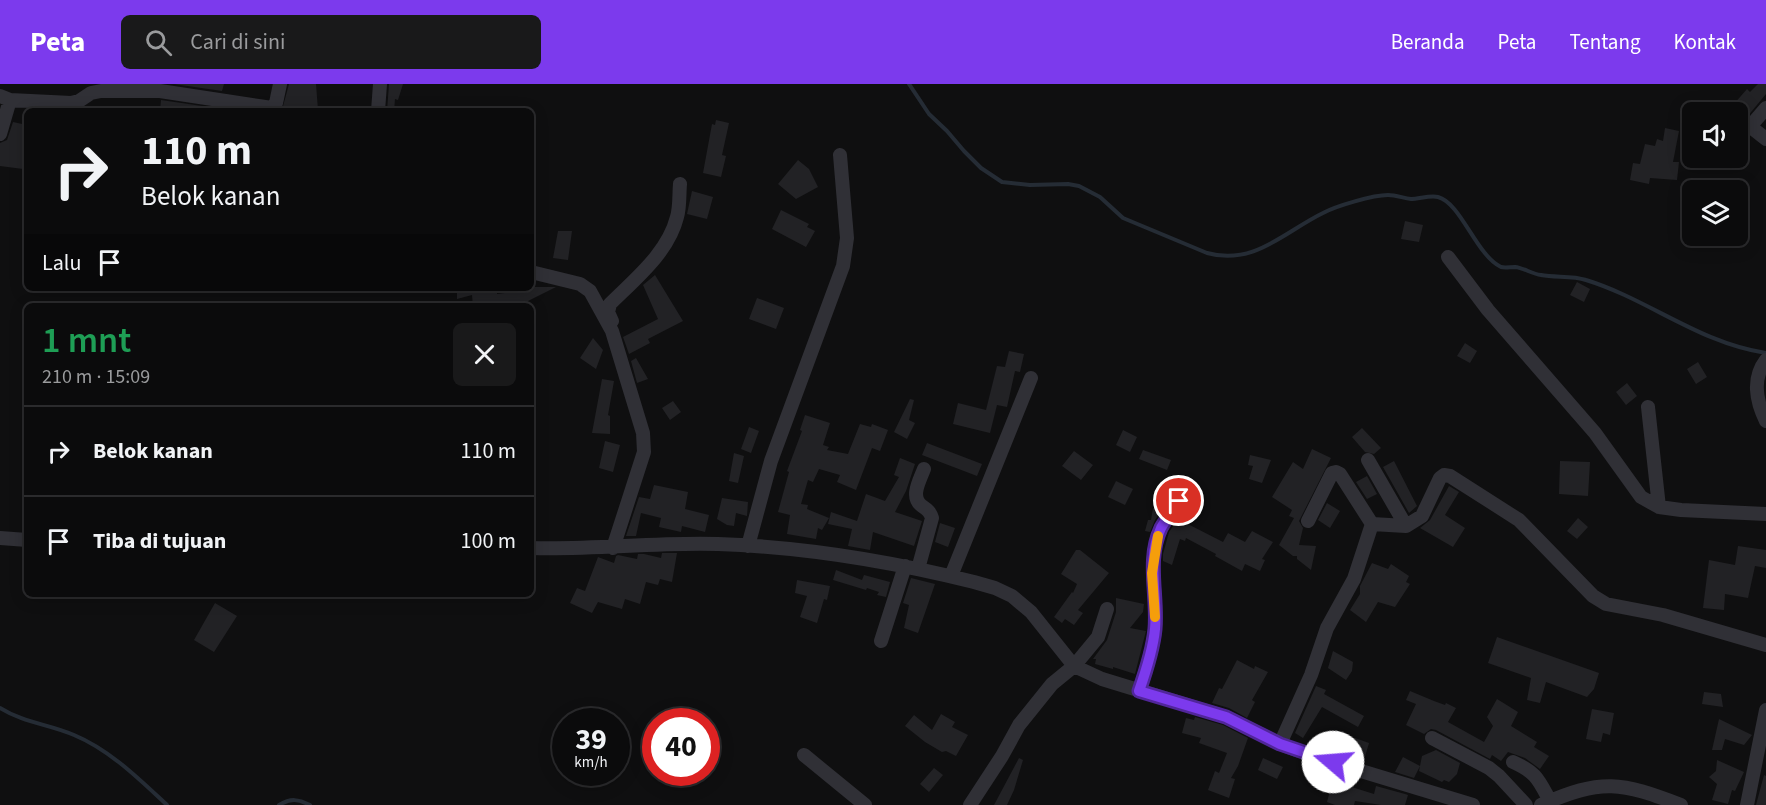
<!DOCTYPE html>
<html lang="id">
<meta charset="utf-8">
<style>
body{margin:0;font-family:"Source Sans 3",sans-serif;background:#19191a;color:#f1f3f6;height:100vh;display:flex;flex-direction:column;font-size:22px;white-space:nowrap}
*{box-sizing:border-box;margin:0}
p{font-size:20px;color:#9a9b9d}
.icon{flex:none;width:33px;height:33px;fill:none;stroke:currentColor;stroke-width:2;stroke-linecap:round;stroke-linejoin:round}
.map{position:relative;flex:1;overflow:hidden}
.details{position:absolute;left:24px;top:219px;width:510px;height:294px;display:flex;flex-direction:column;background:#0b0b0c;border-radius:9px;box-shadow:0 3px 15px #0003,0 0 0 2px #2b2b2d}
.details>*{flex:none}
.hud{position:absolute;left:24px;top:24px;width:510px;height:183px;border-radius:9px;box-shadow:0 3px 15px #0003,0 0 0 2px #2b2b2d;background:#0b0b0c;color:#f1f3f6;overflow:hidden}
.tools{position:absolute;left:1682px;top:18px;display:grid;gap:12px}
.tools a{display:grid;place-items:center;width:66px;height:66px;border-radius:9px;background:#0b0b0c;box-shadow:0 3px 15px #0003,0 0 0 2px #2b2b2d;font-size:30px}
.speed{position:absolute;left:552px;top:624px;display:flex;gap:12px;font-size:30px;font-weight:700;text-align:center}
.speed>*{display:grid;place-content:center;width:78px;height:78px;border-radius:50%;background:#0b0b0c;box-shadow:0 3px 15px #0003,0 0 0 2px #2b2b2d;line-height:1}
.speed small{font-size:15px;font-weight:400}
.speed .limit{border:9px solid #d22;background:#fff;color:#111}
.pin{position:absolute;display:grid;place-items:center;width:51px;height:51px;color:#fff;margin:-26px;border:3px solid #fff;border-radius:50%;box-shadow:0 2px 6px #0007}
.me{position:absolute;width:66px;margin:-33px;rotate:288deg;stroke-linejoin:round;filter:drop-shadow(0 0 4px #0008)}
.turn{display:flex;align-items:center;gap:21px;height:126px;padding:0 18px;font-size:27px}
.turn .icon{width:78px;height:78px;stroke-width:2.5}
.turn b{display:block;font-size:42px;line-height:51px}
.then{display:flex;align-items:center;height:57px;padding:0 18px;background:#0003;gap:12px;font-size:22px}
.round{display:grid;place-items:center;flex:none;width:63px;height:63px;border-radius:9px;background:#19191a}
.head{display:flex;align-items:center;justify-content:space-between;height:102px;padding:0 18px}
h1{font-size:36px;font-weight:600;line-height:45px;color:#1e9e55}
ul{padding:0;list-style:none}
li{display:flex;align-items:center;gap:18px;height:90px;padding:0 18px;border-top:2px solid #2b2b2d}
li div{flex:1}
li b{display:block;font-size:22px}
li em{font-style:normal}
header{display:flex;align-items:center;gap:36px;box-sizing:border-box;height:84px;padding:0 30px;background:#7c3aed;color:#fff}
header strong{font-size:28px}
nav{display:flex;gap:33px;margin-inline-start:auto;font-size:21px}
.search{width:420px;height:54px;background:#19191a;display:flex;align-items:center;gap:15px;box-sizing:border-box;padding:0 21px;border-radius:9px;color:#9a9b9d;font-size:22px}
.map>svg:first-child{display:block}
</style>
<header>
<strong>Peta</strong>
<div class="search"><svg class="icon" aria-label="search" viewBox="0 0 24 24"><circle cx="10" cy="10" r="6"/><path d="M15 15l6 6"/></svg>Cari di sini</div>
<nav><a>Beranda</a><a>Peta</a><a>Tentang</a><a>Kontak</a></nav>
</header>
<div class="map">
<svg width="1766" height="721" viewBox="0 0 1766 721">
<rect width="100%" height="100%" fill="#0f0f10"/>
<g fill="none" stroke-linecap="round" stroke-linejoin="round">
<path stroke="#252c35" stroke-width="4" d="M 909,0 L 929,30 L 947,47 L 964,67 L 981,84 L 1002,98 L 1030,101 L 1068,100 L 1079,102 L 1100,113 L 1123,134 L 1207,169 C 1254,182 1284,148 1323,129 C 1336,122 1373,111 1388,111 C 1396,111 1403,114 1411,115 C 1419,115 1430,111 1438,113 C 1461,119 1476,171 1501,183 C 1505,184 1510,183 1515,183 C 1524,184 1532,190 1541,191 C 1555,194 1572,191 1586,196 C 1648,215 1699,259 1766,269
M 0,624 C 24,639 49,640 74,651 C 110,666 139,695 167,721
M 279,721 C 291,714 298,715 310,721"/>
</g>
<path fill="#222225" d="M 174,0 L 224,0 L 222,7 Z
M 289,0 L 316,0 L 318,26 L 282,26 Z
M 389,0 L 403,0 L 398,16 L 395,15 L 394,27 L 387,27 Z
M 1758,0 L 1766,0 L 1766,10 L 1747,33 L 1737,52 L 1737,28 L 1727,28 L 1747,5 L 1750,8 Z
M 161,16 L 202,22 L 201,27 L 160,27 Z
M 716,36 L 729,39 L 722,71 L 726,72 L 721,93 L 703,89 L 712,40 L 715,41 Z
M 13,38 L 27,41 L 27,58 L 25,58 L 23,85 L 0,82 L 0,59 L 7,56 Z
M 1665,44 L 1679,47 L 1673,78 L 1679,78 L 1677,96 L 1650,94 L 1649,100 L 1630,96 L 1633,79 L 1640,80 L 1645,60 L 1655,62 L 1657,55 L 1663,57 Z
M 798,76 L 809,85 L 818,103 L 796,115 L 778,100 Z
M 692,107 L 713,113 L 707,135 L 687,130 Z
M 781,126 L 809,140 L 807,143 L 815,147 L 806,163 L 772,145 Z
M 1405,137 L 1423,141 L 1419,158 L 1401,155 Z
M 558,147 L 572,147 L 568,176 L 553,174 Z
M 655,191 L 683,237 L 648,255 L 650,259 L 629,270 L 623,253 L 658,235 L 643,201 Z
M 1577,198 L 1590,205 L 1584,218 L 1570,211 Z
M 532,203 L 556,203 L 528,217 L 527,222 L 473,222 L 472,211 L 457,215 L 457,204 L 497,205 L 497,210 L 520,207 L 520,205 Z
M 757,214 L 784,224 L 776,245 L 749,235 Z
M 593,254 L 603,266 L 596,285 L 580,274 Z
M 1465,259 L 1477,267 L 1470,279 L 1457,272 Z
M 1009,267 L 1024,270 L 1020,288 L 1015,287 L 1007,323 L 997,321 L 990,349 L 953,340 L 958,319 L 986,326 L 997,282 L 1005,283 Z
M 636,274 L 648,295 L 637,299 L 631,277 Z
M 1698,278 L 1707,293 L 1696,300 L 1687,285 Z
M 602,295 L 614,297 L 608,331 L 610,332 L 610,350 L 592,349 Z
M 1627,299 L 1637,312 L 1626,321 L 1616,308 Z
M 910,315 L 914,316 L 909,336 L 915,339 L 907,355 L 894,348 Z
M 673,317 L 681,328 L 670,336 L 662,324 Z
M 805,331 L 830,339 L 823,361 L 829,363 L 827,366 L 848,370 L 860,340 L 871,343 L 872,340 L 888,346 L 880,367 L 872,364 L 856,406 L 837,398 L 840,391 L 819,385 L 813,398 L 808,396 L 801,420 L 808,421 L 807,425 L 829,434 L 822,446 L 818,444 L 816,455 L 787,450 L 790,431 L 778,428 L 789,388 L 787,387 L 802,347 L 800,346 Z
M 749,343 L 759,347 L 751,369 L 741,365 Z
M 1362,344 L 1381,364 L 1374,370 L 1365,368 L 1352,353 Z
M 1123,346 L 1137,353 L 1130,368 L 1116,361 Z
M 605,357 L 620,361 L 613,388 L 599,384 Z
M 927,359 L 982,380 L 977,392 L 922,371 Z
M 1312,365 L 1331,374 L 1299,437 L 1303,444 L 1299,461 L 1316,462 L 1311,486 L 1297,475 L 1297,472 L 1293,472 L 1279,461 L 1294,434 L 1289,432 L 1292,426 L 1272,413 L 1293,378 L 1303,385 Z
M 1143,366 L 1171,376 L 1167,386 L 1139,375 Z
M 1074,367 L 1093,381 L 1081,396 L 1062,382 Z
M 734,369 L 744,372 L 738,399 L 729,397 Z
M 1250,371 L 1271,376 L 1262,399 L 1249,395 L 1253,382 L 1248,381 Z
M 900,374 L 915,380 L 906,407 L 895,428 L 922,437 L 914,462 L 873,448 L 870,466 L 848,462 L 852,445 L 828,440 L 831,428 L 857,437 L 866,410 L 885,417 L 899,393 L 894,391 Z
M 1394,377 L 1417,422 L 1409,429 L 1383,383 Z
M 1560,377 L 1590,378 L 1588,412 L 1559,410 Z
M 1367,392 L 1377,410 L 1367,415 L 1356,398 Z
M 1116,397 L 1133,405 L 1125,421 L 1108,413 Z
M 654,401 L 688,408 L 685,425 L 709,431 L 705,448 L 682,442 L 681,448 L 659,443 L 661,434 L 641,429 L 636,452 L 626,452 L 639,413 L 650,415 Z
M 1449,402 L 1459,408 L 1445,431 L 1465,444 L 1453,463 L 1420,444 L 1430,436 Z
M 1160,408 L 1172,411 L 1155,436 L 1150,448 L 1145,447 L 1148,436 L 1151,436 L 1153,424 L 1156,425 Z
M 722,414 L 748,418 L 747,432 L 736,429 L 734,442 L 727,441 L 717,435 Z
M 1327,419 L 1340,427 L 1330,444 L 1318,436 Z
M 1578,434 L 1588,443 L 1577,455 L 1567,447 Z
M 1178,435 L 1223,458 L 1228,449 L 1245,458 L 1252,447 L 1273,458 L 1262,475 L 1265,476 L 1260,487 L 1245,480 L 1242,487 L 1215,472 L 1216,470 L 1186,454 L 1185,457 L 1180,455 L 1172,481 L 1163,477 L 1163,470 L 1169,448 Z
M 940,439 L 955,444 L 948,463 L 935,458 Z
M 1738,462 L 1766,466 L 1766,484 L 1755,482 L 1748,514 L 1725,510 L 1724,526 L 1703,524 L 1709,476 L 1735,481 Z
M 1076,466 L 1080,466 L 1109,489 L 1078,526 L 1083,529 L 1074,541 L 1065,535 L 1062,539 L 1054,533 L 1072,508 L 1073,509 L 1077,500 L 1061,490 Z
M 662,469 L 677,469 L 672,498 L 660,495 L 658,501 L 646,498 L 640,520 L 625,515 L 622,525 L 598,518 L 592,529 L 570,519 L 577,504 L 585,507 L 598,473 L 614,479 L 616,472 L 618,471 L 637,475 L 638,470 L 644,470 L 661,474 Z
M 1372,479 L 1388,485 L 1391,480 L 1409,492 L 1406,498 L 1410,500 L 1395,523 L 1378,518 L 1366,538 L 1350,526 L 1360,510 L 1360,502 Z
M 836,486 L 862,496 L 864,491 L 890,498 L 886,513 L 877,511 L 879,508 L 867,504 L 866,506 L 833,496 Z
M 911,494 L 935,500 L 918,549 L 904,544 L 909,521 L 903,519 Z
M 797,496 L 830,502 L 827,516 L 824,515 L 817,539 L 800,533 L 807,512 L 795,509 Z
M 1116,514 L 1144,520 L 1143,528 L 1130,544 L 1146,547 L 1135,590 L 1113,583 L 1113,585 L 1095,580 L 1096,575 L 1093,575 L 1107,556 L 1116,528 Z
M 215,519 L 237,532 L 214,568 L 194,556 Z
M 1497,553 L 1599,589 L 1594,605 L 1587,613 L 1546,598 L 1540,619 L 1527,616 L 1531,594 L 1488,579 Z
M 1333,567 L 1353,578 L 1352,587 L 1346,596 L 1328,584 Z
M 1237,576 L 1254,585 L 1255,582 L 1268,588 L 1252,616 L 1255,618 L 1247,634 L 1229,624 L 1212,619 L 1219,604 L 1222,605 Z
M 1316,602 L 1326,606 L 1324,610 L 1364,632 L 1358,643 L 1322,623 L 1303,654 L 1295,649 Z
M 1410,607 L 1434,617 L 1445,621 L 1446,619 L 1456,624 L 1448,638 L 1484,658 L 1493,642 L 1487,633 L 1497,615 L 1518,628 L 1511,642 L 1537,658 L 1534,663 L 1549,672 L 1540,685 L 1525,674 L 1508,668 L 1501,677 L 1492,671 L 1490,675 L 1436,646 L 1431,645 L 1424,650 L 1406,641 L 1416,620 L 1406,616 Z
M 1704,608 L 1721,610 L 1723,623 L 1702,620 Z
M 1592,625 L 1614,629 L 1610,651 L 1603,649 L 1601,658 L 1586,655 Z
M 941,630 L 955,638 L 952,643 L 968,651 L 956,672 L 946,667 L 942,668 L 925,658 L 905,642 L 914,631 L 932,646 Z
M 1195,633 L 1223,641 L 1248,654 L 1238,682 L 1231,694 L 1235,695 L 1229,714 L 1208,706 L 1215,687 L 1219,689 L 1227,669 L 1199,659 L 1201,654 L 1182,649 L 1186,634 L 1194,636 Z
M 1719,635 L 1752,651 L 1744,661 L 1725,655 L 1722,666 L 1712,666 Z
M 1355,654 L 1369,659 L 1364,676 L 1349,671 Z
M 1436,666 L 1460,679 L 1457,690 L 1449,698 L 1444,696 L 1442,698 L 1419,687 L 1422,672 Z
M 1403,673 L 1420,682 L 1414,694 L 1395,688 Z
M 1019,674 L 1023,676 L 1014,706 L 1007,721 L 994,721 Z
M 1263,674 L 1283,683 L 1277,695 L 1258,686 Z
M 1717,676 L 1744,688 L 1735,707 L 1732,706 L 1728,720 L 1712,716 L 1717,700 L 1709,693 L 1716,687 Z
M 934,684 L 943,691 L 929,708 L 920,700 Z
M 1335,688 L 1341,690 L 1342,700 L 1374,710 L 1376,702 L 1405,710 L 1408,711 L 1405,721 L 1381,721 L 1355,717 L 1354,721 L 1335,721 L 1327,718 Z
M 1764,691 L 1766,692 L 1766,721 L 1756,721 Z"/>
<g fill="none" stroke-linecap="round" stroke-linejoin="round">
<path stroke="#303036" stroke-width="14" d="M 0,12 L 10,16 L 71,19 L 79,17 L 91,9 L 101,7 L 160,7 L 272,24 L 276,19 L 280,0
M 1766,24 L 1754,38 L 1752,44 L 1766,55
M 378,27 L 380,0
M 0,50 L 10,16
M 1448,173 L 1488,226 L 1595,349 L 1641,413 L 1659,423 L 1681,426 L 1766,430
M 531,188 L 580,200 L 590,207 L 612,247 L 643,349 L 644,368 L 613,464
M 612,237 L 608,228 L 610,220 C 635,195 668,169 677,133 C 680,123 679,111 680,100
M 1766,276 C 1752,294 1756,317 1766,337
M 1648,323 L 1659,423
M 1368,376 L 1406,442 L 1372,440
M 1406,442 L 1422,432 L 1440,394 L 1444,391 L 1450,392 L 1519,436 L 1593,512 L 1606,520 L 1663,531 L 1766,561
M 0,454 L 27,456
M 748,462 L 771,377 L 843,182 L 847,154 L 840,71
M 531,464 C 593,466 655,458 718,460 C 805,463 890,477 974,498 L 995,504 L 1012,512 L 1031,528 L 1074,582 L 1102,595 L 1226,633 L 1280,660 L 1315,673 L 1473,721
M 918,485 L 932,434 C 930,428 928,426 922,422 C 910,413 919,398 924,385
M 951,492 L 1031,294
M 881,557 L 905,482
M 1139,607 C 1146,587 1153,566 1155,545 C 1158,511 1146,476 1161,444 C 1166,435 1173,426 1179,417
M 1432,654 L 1489,684 L 1499,692 L 1526,721
M 1280,660 L 1311,591 L 1327,544 L 1354,495 L 1372,440 L 1340,390 L 1336,388 L 1332,389 L 1308,437
M 804,671 L 865,721
M 1513,678 C 1537,689 1538,695 1550,717
M 970,721 L 1002,672 L 1019,641 L 1052,600 L 1074,582 L 1098,553 L 1107,525
M 1541,721 C 1602,694 1621,698 1681,721
M 1747,721 L 1766,626"/>
</g>
<g fill="none" stroke-linecap="round" stroke-linejoin="round">
<defs>
<path id="route" d="M 1179,417 C 1173,426 1166,435 1161,444 C 1146,476 1158,511 1155,545 C 1153,566 1146,587 1139,607 L 1226,633 L 1280,660 L 1333,678"/>
</defs>
<use href="#route" stroke="#51269a" stroke-width="15"/>
<use href="#route" stroke="#7c3aed" stroke-width="10"/>
<path stroke="#f59e0b" stroke-width="10" d="M 1155,533 L 1152,489 L 1158,452"/>
</g>
</svg>
<div class="tools">
<a><svg class="icon" aria-label="sound" viewBox="0 0 24 24"><path d="M4 9h4l5-4v14l-5-4H4zM17 9q2 3 0 6"/></svg></a>
<a><svg class="icon" aria-label="layers" viewBox="0 0 24 24"><path d="M12 4l9 5-9 5-9-5zM3 14l9 5 9-5"/></svg></a>
</div>
<div class="speed"><div>39<small>km/h</small></div><div class="limit">40</div></div>
<div class="pin" style="left:1179px;top:417px;background:#d93025"><svg class="icon" aria-label="arrive" viewBox="0 0 24 24"><path d="M6 21V4h12l-3 4 3 4H6"/></svg></div>
<svg class="me" style="left:1333px;top:678px" viewBox="-20 -20 40 40"><circle r="19" fill="#fff"/><path d="M0-13L10 11 0 6-10 11z" fill="#7c3aed"/></svg>
<div class="hud">
<div class="turn"><svg class="icon" aria-label="right" viewBox="0 0 24 24"><path d="M7 20v-9h11M14 6l5 5-5 5"/></svg><div><b>110 m</b>Belok kanan</div></div>
<div class="then">Lalu<svg class="icon" aria-label="arrive" viewBox="0 0 24 24"><path d="M6 21V4h12l-3 4 3 4H6"/></svg></div>
</div>
<section class="details">
<div class="head"><div><h1>1 mnt</h1><p>210 m · 15:09</p></div><a class="round"><svg class="icon" aria-label="close" viewBox="0 0 24 24"><path d="M6 6l12 12M18 6L6 18"/></svg></a></div>
<ul>
<li><svg class="icon" aria-label="right" viewBox="0 0 24 24"><path d="M7 20v-9h11M14 6l5 5-5 5"/></svg><div><b>Belok kanan</b></div><em>110 m</em></li>
<li><svg class="icon" aria-label="arrive" viewBox="0 0 24 24"><path d="M6 21V4h12l-3 4 3 4H6"/></svg><div><b>Tiba di tujuan</b></div><em>100 m</em></li>
</ul>
</section>
</div>
